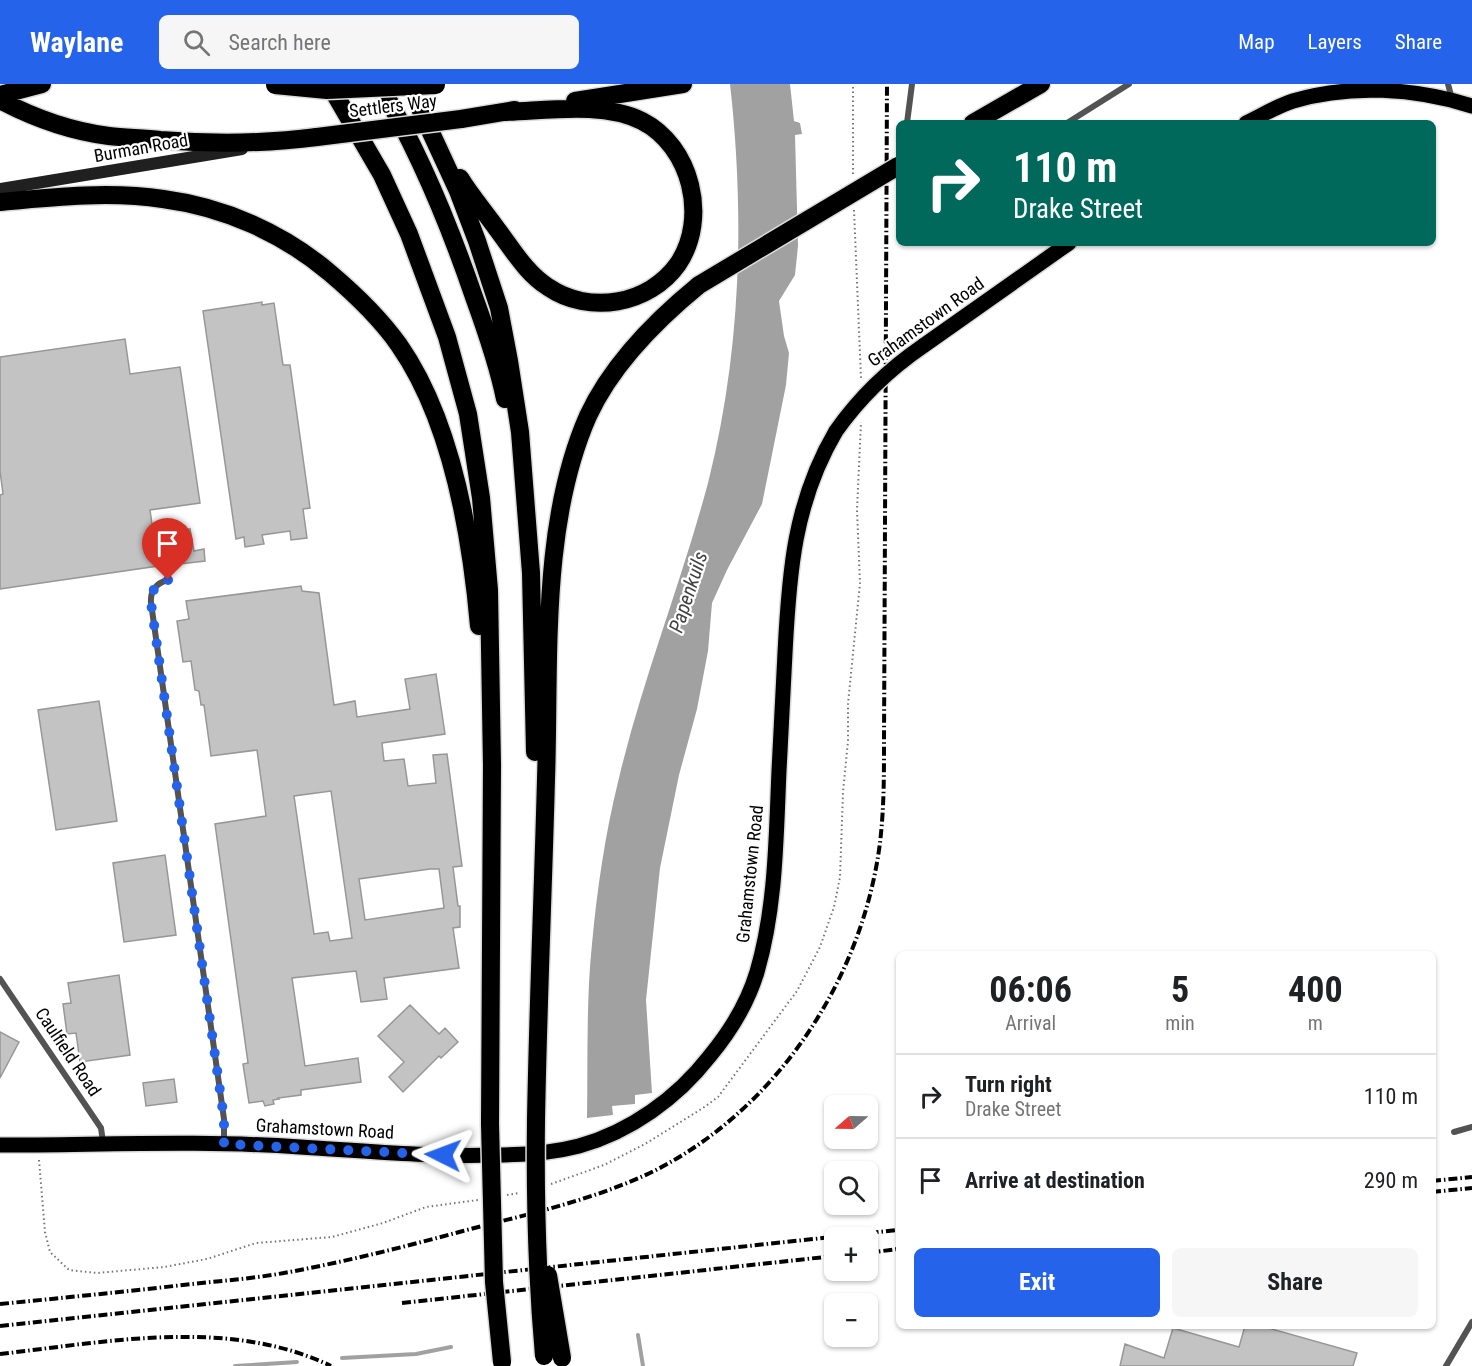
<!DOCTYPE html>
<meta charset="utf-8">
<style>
body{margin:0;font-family:"Roboto Condensed",sans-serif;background:#f6f6f6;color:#202124;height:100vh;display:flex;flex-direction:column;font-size:22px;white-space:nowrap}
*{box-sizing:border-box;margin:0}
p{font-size:20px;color:#757577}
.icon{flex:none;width:33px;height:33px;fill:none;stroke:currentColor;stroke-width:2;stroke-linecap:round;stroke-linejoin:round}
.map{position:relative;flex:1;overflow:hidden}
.details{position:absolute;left:896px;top:867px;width:540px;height:378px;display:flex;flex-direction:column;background:#fff;border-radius:9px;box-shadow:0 2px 4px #0004}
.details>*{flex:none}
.top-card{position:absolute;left:896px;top:36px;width:540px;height:126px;border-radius:9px;box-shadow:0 2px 4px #0004;background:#00695c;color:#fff;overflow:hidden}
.needle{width:39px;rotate:250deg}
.fabs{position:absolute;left:824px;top:1011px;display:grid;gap:12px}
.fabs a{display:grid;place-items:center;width:54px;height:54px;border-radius:9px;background:#fff;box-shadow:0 2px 4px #0004;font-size:30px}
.pin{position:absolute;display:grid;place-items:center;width:51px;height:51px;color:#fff;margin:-62px -26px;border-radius:50% 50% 50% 0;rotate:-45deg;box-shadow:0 0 6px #0007}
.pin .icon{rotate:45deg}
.me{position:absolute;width:66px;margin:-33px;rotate:273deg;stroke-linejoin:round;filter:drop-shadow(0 0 4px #0008)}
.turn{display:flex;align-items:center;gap:21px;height:126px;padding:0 18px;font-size:27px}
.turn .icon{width:78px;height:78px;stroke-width:2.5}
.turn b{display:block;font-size:42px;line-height:51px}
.eta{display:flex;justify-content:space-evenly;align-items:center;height:102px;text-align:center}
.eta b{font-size:36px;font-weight:700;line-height:42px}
.primary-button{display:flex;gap:12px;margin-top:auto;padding:12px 18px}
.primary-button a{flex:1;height:69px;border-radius:9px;background:#2563eb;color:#fff;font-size:24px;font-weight:700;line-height:69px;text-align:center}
.primary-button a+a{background:#f6f6f6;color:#202124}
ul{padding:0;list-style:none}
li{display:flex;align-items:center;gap:18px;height:84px;padding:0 18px;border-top:2px solid #e0e0e0}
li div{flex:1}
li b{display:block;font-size:22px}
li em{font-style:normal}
header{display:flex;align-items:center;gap:36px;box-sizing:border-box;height:84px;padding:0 30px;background:#2563eb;color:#fff}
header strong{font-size:28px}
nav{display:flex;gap:33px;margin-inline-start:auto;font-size:21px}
.search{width:420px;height:54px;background:#f6f6f6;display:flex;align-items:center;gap:15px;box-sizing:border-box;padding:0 21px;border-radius:9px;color:#757577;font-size:22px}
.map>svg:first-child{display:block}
</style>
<header>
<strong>Waylane</strong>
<div class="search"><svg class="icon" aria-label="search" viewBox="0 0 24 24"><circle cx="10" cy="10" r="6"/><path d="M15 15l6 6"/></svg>Search here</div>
<nav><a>Map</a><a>Layers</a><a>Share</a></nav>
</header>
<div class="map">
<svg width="1472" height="1282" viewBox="0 0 1472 1282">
<rect width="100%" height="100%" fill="#fff"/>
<path fill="#a1a1a1" d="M 730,0 L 790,0 L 794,37 L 800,39 L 802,50 L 795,51 L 798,162 L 795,191 L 779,217 L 784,252 L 789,269 L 786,301 L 762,420 L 727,486 L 712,519 L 708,567 L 697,625 L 679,691 L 660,784 L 646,916 L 652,1009 L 635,1011 L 635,1020 L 612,1022 L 613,1031 L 587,1034 C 588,976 586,917 592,860 C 597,806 605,751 618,698 C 642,596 681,500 708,399 C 741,268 745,134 730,0 Z"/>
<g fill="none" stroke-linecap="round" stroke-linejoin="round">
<path stroke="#a1a1a1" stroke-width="4" d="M 638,1251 L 643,1282
M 342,1274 L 416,1270 L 451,1263
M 235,1282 L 297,1278"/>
</g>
<path fill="#c3c3c3" stroke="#979797" stroke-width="1.5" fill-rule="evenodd" d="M 262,218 L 262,221 L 274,219 L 283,281 L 290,281 L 310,424 L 303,425 L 307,454 L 291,456 L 290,447 L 262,451 L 264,460 L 245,463 L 244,453 L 236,455 L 203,227 Z
M 125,255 L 130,290 L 180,283 L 200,419 L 150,426 L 158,482 L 0,505 L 0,411 L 3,410 L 0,387 L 0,273 Z
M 190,445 L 194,467 L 204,465 L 205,477 L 180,480 L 175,448 Z
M 301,502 L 302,507 L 319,509 L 334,621 L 355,617 L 357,633 L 410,625 L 405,595 L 436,590 L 445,650 L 382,659 L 384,677 L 404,675 L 408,702 L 436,699 L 433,671 L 447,670 L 462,782 L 453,783 L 458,822 L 460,822 L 460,843 L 453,844 L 459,884 L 384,894 L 387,915 L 361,918 L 356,887 L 292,894 L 305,982 L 358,974 L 361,998 L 301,1006 L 301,1011 L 278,1014 L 279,1015 L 273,1016 L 274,1020 L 265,1022 L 263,1017 L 249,1019 L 243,980 L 248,979 L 215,740 L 266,732 L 257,666 L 211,672 L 204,621 L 201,621 L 199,607 L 195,606 L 191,577 L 183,578 L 177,537 L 189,535 L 186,517 ZM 331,707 L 352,854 L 330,857 L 328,848 L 314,850 L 294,712 ZM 430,785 L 439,785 L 444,824 L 365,836 L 359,795 Z
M 99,617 L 117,737 L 56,746 L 38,626 Z
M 165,771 L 176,851 L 124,858 L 113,779 Z
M 119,891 L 130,971 L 80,978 L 76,949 L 67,950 L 63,920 L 71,919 L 68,899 Z
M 410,921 L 439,950 L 445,944 L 458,958 L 441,974 L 439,972 L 403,1008 L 389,993 L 404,978 L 378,952 Z
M 0,948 L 19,958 L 0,994 Z
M 174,995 L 177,1018 L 146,1022 L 143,999 Z
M 1245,1242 L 1261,1242 L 1357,1269 L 1353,1282 L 1120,1282 L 1125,1260 L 1164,1274 L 1173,1244 L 1239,1263 Z"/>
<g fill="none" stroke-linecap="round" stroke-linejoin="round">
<defs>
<path id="primary" d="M 1246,39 C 1261,32 1277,22 1293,17 C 1350,0 1415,4 1472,22
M 923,262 L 1069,159
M 0,1061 C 100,1061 200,1056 300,1063 C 365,1067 430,1073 496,1071 C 523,1071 552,1069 579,1062 C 630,1048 677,1014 709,973 C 729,949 748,918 757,888 C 776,823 776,754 779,687 C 781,648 783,608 785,569 C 789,489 794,418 836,347"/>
<path id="motorway" d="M 329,0 L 382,91 L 409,150 L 447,253 L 468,330 L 481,414 L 489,506 L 492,681 L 490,1040
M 379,0 C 419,67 449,140 474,213 C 486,246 498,280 505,315
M 0,11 L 42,0
M 0,16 C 34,34 70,47 109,52 C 126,54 143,54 160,56 C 212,60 264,60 317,53
M 575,17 L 683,0
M 421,27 L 458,107 L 477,157 L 499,224 L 509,277 L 520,348 L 531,489 L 535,668
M 461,35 L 515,26
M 973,39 L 1041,0
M 460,94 C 471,112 485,128 497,145 C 513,166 526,189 548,203 C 589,231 649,221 678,180 C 709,134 691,62 642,37 C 603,17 545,27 503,28
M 0,118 C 53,113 110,107 163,115 C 224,123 283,149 330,189 C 356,211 380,234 399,261 C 452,337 471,451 479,542
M 536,1036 C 538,922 543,809 546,695 C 550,578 540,441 588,332 C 612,280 655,237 699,201"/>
</defs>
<use href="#primary" stroke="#dbdbdb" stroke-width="18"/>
<use href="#motorway" stroke="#dbdbdb" stroke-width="21"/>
<path stroke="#757575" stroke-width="2" stroke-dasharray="1.5 3" stroke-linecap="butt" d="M 853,90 L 853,0
M 854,126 L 861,294
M 39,1076 L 45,1148 L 50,1168 L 69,1186 L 97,1189 L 164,1183 L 207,1175 L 256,1159 L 332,1153 L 383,1139 L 426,1123 L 478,1116
M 551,1100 L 604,1081 L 645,1060 L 703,1024 L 718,1013 L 797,907 L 820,863 L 834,823 L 840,793 L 843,708 L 848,657 L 848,620 L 860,499 L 857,426 L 861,338
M 507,1111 L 519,1109"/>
<path stroke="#535353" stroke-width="6" d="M 1448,0 L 1452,15
M 907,39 L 912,0
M 1067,39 L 1129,0
M 168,496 C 156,499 150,507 151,519 L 224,1035 L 224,1060
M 0,895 L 101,1044 L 103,1058
M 1454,1048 L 1472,1043
M 1446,1282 L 1472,1238"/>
<path stroke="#202020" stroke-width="12" d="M 0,105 L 242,65"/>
<use href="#primary" stroke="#000" stroke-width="15"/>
<use href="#motorway" stroke="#000" stroke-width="18"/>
<path stroke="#000" stroke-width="4" stroke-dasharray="9 3 1.5 3" stroke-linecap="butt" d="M 1432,1097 L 1472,1093
M 1432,1108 L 1472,1104
M 867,1169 L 898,1165
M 402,1219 L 834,1172
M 0,1220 C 61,1214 122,1208 183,1201 C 217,1197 251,1195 284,1189 C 344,1178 404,1163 463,1147 C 528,1130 595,1116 656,1086 C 771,1027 852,910 876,784 C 884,743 884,701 884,659 L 887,0
M 0,1242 L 898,1146
M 0,1270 C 107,1258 229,1233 331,1282"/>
<defs>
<path id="primary-bridge" d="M 836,347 C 860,313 888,286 923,262"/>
<path id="motorway-bridge" d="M 275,1 L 327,6 L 436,1
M 317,53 L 461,35
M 699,201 L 898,82
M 536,1036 C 535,1115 537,1193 544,1272
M 490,1040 L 494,1198 L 502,1278
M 548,1191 L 562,1274"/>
</defs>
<use href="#primary-bridge" stroke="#dbdbdb" stroke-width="18" stroke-linecap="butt"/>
<use href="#motorway-bridge" stroke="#dbdbdb" stroke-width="21" stroke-linecap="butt"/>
<use href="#primary-bridge" stroke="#000" stroke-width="15"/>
<use href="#motorway-bridge" stroke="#000" stroke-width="18"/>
</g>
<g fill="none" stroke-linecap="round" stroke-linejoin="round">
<path stroke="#2563eb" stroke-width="10" stroke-dasharray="0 18" d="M 168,496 C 156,498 151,507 151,519 L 224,1035 L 224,1060 L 443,1071"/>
</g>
<g text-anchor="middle" stroke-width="4.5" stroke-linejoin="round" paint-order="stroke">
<g font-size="18" fill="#000" stroke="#fff">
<text transform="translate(393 22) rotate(-7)" y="6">Settlers Way</text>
<text transform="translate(141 64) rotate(-10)" y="6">Burman Road</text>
<text transform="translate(926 238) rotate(-36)" y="6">Grahamstown Road</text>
<text transform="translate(750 790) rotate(-84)" y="6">Grahamstown Road</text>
<text transform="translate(68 968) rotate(56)" y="6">Caulfield Road</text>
<text transform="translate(325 1045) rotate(3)" y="6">Grahamstown Road</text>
</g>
<g font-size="20" font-style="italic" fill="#424242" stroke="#fff">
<text transform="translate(688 508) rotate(-72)" y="7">Papenkuils</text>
</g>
</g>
</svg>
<div class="fabs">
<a><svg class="needle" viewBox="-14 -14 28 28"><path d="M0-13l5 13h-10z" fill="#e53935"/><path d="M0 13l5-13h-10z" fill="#757577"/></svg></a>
<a><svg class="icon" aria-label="search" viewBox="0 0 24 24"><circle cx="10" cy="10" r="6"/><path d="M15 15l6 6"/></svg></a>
<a>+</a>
<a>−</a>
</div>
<div class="pin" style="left:168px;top:496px;background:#d93025"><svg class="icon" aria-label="arrive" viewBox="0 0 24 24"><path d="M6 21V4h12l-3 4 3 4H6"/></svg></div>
<svg class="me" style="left:443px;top:1071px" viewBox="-20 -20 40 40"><path d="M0-17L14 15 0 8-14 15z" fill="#2563eb" stroke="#fff" stroke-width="4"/></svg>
<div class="top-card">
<div class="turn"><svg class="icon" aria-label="right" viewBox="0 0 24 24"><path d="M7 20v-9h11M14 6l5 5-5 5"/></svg><div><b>110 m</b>Drake Street</div></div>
</div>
<section class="details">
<div class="eta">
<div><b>06:06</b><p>Arrival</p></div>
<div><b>5</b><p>min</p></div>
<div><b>400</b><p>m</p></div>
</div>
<ul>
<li><svg class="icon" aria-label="right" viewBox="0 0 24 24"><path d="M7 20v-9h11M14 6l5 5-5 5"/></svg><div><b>Turn right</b><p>Drake Street</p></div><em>110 m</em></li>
<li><svg class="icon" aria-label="arrive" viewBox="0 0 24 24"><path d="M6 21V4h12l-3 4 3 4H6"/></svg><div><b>Arrive at destination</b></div><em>290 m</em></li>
</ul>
<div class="primary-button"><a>Exit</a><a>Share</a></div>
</section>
</div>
